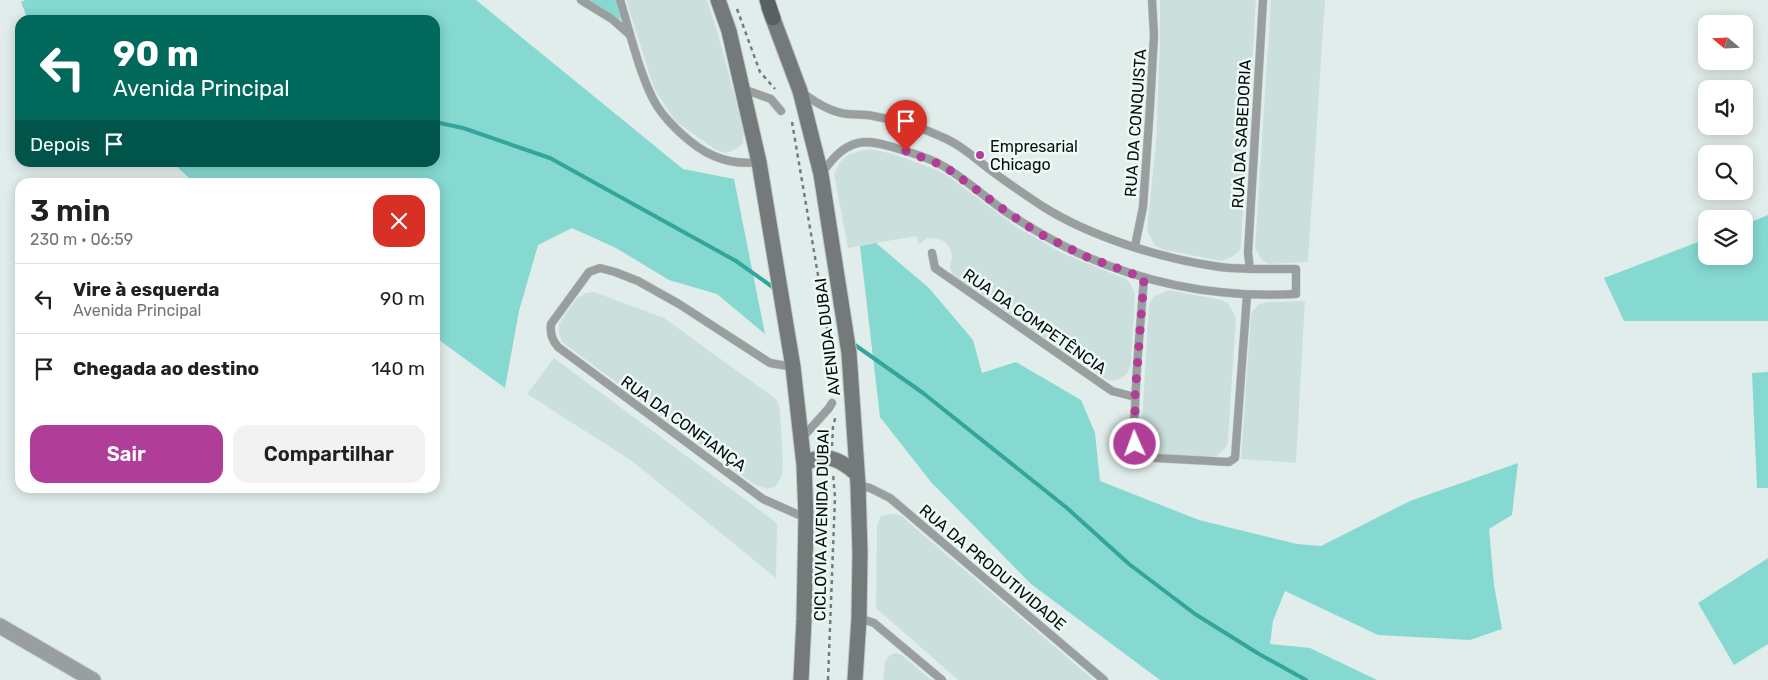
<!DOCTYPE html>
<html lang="pt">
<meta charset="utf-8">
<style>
body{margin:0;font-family:Rubik,sans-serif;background:#f2f2f2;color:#202124;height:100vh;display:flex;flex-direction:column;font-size:19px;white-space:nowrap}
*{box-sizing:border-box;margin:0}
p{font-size:16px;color:#757577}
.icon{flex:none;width:28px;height:28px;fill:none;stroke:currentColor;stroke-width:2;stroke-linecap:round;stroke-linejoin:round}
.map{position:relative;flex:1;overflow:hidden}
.drawer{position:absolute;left:15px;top:178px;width:425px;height:315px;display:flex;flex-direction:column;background:#fff;border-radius:15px;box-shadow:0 2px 12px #0003}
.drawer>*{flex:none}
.hud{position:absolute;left:15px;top:15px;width:425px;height:152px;border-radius:15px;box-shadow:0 2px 12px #0003;background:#00695c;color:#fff;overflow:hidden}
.needle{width:32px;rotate:289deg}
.controls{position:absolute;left:1698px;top:15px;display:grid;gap:10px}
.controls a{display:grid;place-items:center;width:55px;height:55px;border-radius:10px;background:#fff;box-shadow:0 2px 12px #0003;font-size:25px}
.pin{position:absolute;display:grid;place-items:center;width:42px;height:42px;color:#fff;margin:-51px -21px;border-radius:50% 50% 50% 0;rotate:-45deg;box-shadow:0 0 5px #0007}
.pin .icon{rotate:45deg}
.me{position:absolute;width:55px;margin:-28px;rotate:358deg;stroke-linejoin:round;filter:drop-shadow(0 0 4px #0008)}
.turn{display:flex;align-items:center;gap:18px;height:105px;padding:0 15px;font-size:22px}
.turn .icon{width:65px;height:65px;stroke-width:2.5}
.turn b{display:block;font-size:35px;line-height:42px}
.then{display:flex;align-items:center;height:48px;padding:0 15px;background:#0003;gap:10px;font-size:19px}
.round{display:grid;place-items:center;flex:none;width:52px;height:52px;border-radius:15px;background:#f2f2f2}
.summary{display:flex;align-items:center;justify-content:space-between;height:85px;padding:0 15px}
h1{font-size:30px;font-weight:600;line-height:38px}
.action{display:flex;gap:10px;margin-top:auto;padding:10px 15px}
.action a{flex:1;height:58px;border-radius:15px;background:#b03e98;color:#fff;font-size:20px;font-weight:600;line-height:58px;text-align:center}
.action a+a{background:#f2f2f2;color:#202124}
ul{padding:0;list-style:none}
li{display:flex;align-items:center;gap:15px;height:70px;padding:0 15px;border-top:1px solid #e0e0e0}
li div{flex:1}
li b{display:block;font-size:19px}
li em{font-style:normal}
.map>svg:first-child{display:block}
</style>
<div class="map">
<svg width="1768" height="680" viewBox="0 0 1768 680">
<rect width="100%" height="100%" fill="#e1edeb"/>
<path fill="#cbe0dd" d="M 626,0 L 707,0 L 716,27 L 744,131 L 743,143 L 738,148 L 726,153 L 716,150 L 675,121 L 654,88 Z
M 1160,0 L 1256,0 L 1241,245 L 1240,250 L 1236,254 L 1230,258 L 1221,261 L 1165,250 L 1155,246 L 1147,230 L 1156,142 L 1160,42 Z
M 1271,0 L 1325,0 L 1308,262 L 1269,264 L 1262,260 L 1255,248 Z
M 870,149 L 893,154 L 937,170 L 951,178 L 1015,226 L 1062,253 L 1126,279 L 1130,283 L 1135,294 L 1131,363 L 1127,374 L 1117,380 L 1112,381 L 1104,378 L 953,276 L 950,268 L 952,257 L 951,250 L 946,243 L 940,239 L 927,238 L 919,244 L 916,236 L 848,248 L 834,174 L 840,162 L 848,155 L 859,151 Z
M 1168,290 L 1222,300 L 1228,303 L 1236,317 L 1228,439 L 1227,446 L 1218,455 L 1212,457 L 1158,454 L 1150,452 L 1142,446 L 1141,439 L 1149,305 L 1153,297 Z
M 594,292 L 664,318 L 776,399 L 780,409 L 783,464 L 782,475 L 776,486 L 768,489 L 755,485 L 562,342 L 559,332 L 559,324 L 576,299 L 586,293 Z
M 1305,301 L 1296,463 L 1241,459 L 1251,313 L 1258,305 L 1267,302 Z
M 554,358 L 777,523 L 776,578 L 632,461 L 527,394 Z
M 889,514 L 896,514 L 901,516 L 1094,680 L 958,680 L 876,608 L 877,525 L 881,516 Z
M 895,653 L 902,655 L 931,680 L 883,680 L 885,661 L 890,655 Z"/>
<path fill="#85d9d0" d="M 25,0 L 476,0 L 683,169 L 734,179 L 765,334 L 717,294 L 669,280 L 616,248 L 572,228 L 538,245 L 519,311 L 505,388 L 435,337 L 435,182 L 193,182 L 173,163 L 435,162 L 435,20 L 28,20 L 21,2 Z
M 589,0 L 616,0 L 621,20 Z
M 1768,215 L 1768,321 L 1624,321 L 1604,278 L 1706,239 L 1706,256 L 1744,256 L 1744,225 Z
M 876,243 L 929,288 L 973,340 L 982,373 L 1016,362 L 1081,400 L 1095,433 L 1100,481 L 1199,520 L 1297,544 L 1321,546 L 1410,501 L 1518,463 L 1512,515 L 1489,529 L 1494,585 L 1502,629 L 1470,640 L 1378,635 L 1285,591 L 1273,621 L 1270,644 L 1310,648 L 1377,680 L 1160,680 L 1031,584 L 931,482 L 880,417 L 860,246 Z
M 1768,372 L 1768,488 L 1757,488 L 1752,373 Z
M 1768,558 L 1768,644 L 1734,665 L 1698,603 Z"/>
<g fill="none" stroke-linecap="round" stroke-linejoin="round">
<path stroke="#33a59b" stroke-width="4" d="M 435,122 L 463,128 L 550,158 L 736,261 L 774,288
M 855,345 L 923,393 L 1067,508 L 1129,564 L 1195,614 L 1259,654 L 1306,680"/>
<defs>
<path id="lane" d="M 581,0 L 612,19 L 630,35
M 620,0 C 630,32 638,69 653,99 C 663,119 692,147 714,156 C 728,162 744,164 759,162
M 743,89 L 771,99 L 781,111
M 803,93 C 816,103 830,112 847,114 C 856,115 865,114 873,116 C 896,120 921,127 942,137 C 959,144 974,157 989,169 C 1006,182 1024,194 1042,206 C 1091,237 1162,259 1220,267 C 1245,270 1271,269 1296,269 L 1296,294 C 1223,298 1153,286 1085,256 C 1059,245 1034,230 1009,214 C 987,199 968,181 945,167 C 931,158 915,154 899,149 C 887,145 871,140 858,143 C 841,147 831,161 821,174
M 1135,246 L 1143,207 L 1150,107 L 1154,35 L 1152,0
M 932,253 L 935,268 L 1112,391 L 1135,397
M 1250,269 L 1248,253 L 1263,0
M 1144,277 C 1141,321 1136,365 1135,409 C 1134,420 1132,434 1135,444 C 1138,453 1147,456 1156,458 L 1229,462 L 1235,458 L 1247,295
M 793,367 L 770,363 L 679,304 L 638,281 L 615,272 L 600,268 L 589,272 L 551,324 C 550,334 552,340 558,347 L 763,499 L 806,518
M 802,438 L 829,408 L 832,403
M 858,485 L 870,488 L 890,498 L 1104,680
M 859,618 L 874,623 L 942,680"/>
<path id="street" d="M 0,626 L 93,680"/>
<path id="secondary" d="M 718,0 L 729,31 L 759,162 L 793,367 L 804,465 L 806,518 L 804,619 L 801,680
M 769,8 L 800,91 L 821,174 L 849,353 L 858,485 L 860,553 L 859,618 L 855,680
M 804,465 C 823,450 841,460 857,474"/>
<path id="primary" d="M 767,0 L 773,18"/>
</defs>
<use href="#lane" stroke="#bec9c7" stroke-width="9"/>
<use href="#street" stroke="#bec9c7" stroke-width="17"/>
<use href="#secondary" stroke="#bec9c7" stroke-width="17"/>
<use href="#primary" stroke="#bec9c7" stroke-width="17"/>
<path stroke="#747c7b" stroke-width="2.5" stroke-dasharray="4 4" stroke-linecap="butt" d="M 737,9 L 760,72 L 775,89
M 792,122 L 835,375
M 832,446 L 833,427 L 836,415
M 828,680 L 835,497 L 833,474"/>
<use href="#lane" stroke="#999f9e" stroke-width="8"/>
<use href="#street" stroke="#999f9e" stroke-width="15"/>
<use href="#secondary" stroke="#737a79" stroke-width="15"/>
<use href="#primary" stroke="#586160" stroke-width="15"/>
</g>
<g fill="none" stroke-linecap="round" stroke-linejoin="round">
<path stroke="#b03e98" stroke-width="9" stroke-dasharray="0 16.2" d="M 906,151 L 944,166 L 1007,212 L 1038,233 L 1087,257 L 1144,278 L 1135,397 L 1135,444"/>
</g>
<circle fill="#b03e98" stroke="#eefaf8" stroke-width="2" cx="980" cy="155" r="5"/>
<g text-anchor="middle" stroke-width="5" stroke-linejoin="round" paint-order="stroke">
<g font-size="16" fill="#090d0c" stroke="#eefaf8">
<text transform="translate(1135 123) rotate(-86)" y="6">RUA DA CONQUISTA</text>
<text transform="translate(1241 134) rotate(-87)" y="6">RUA DA SABEDORIA</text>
<text transform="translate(1035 321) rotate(35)" y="6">RUA DA COMPETÊNCIA</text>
<text transform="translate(827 337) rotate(-97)" y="6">AVENIDA DUBAI</text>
<text transform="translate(684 423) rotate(36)" y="6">RUA DA CONFIANÇA</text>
<text transform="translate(821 525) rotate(-89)" y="6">CICLOVIA AVENIDA DUBAI</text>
<text transform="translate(993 567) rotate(40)" y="6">RUA DA PRODUTIVIDADE</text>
</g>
<g font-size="16" fill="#090d0c" stroke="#eefaf8" text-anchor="start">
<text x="990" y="152">Empresarial<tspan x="990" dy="18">Chicago</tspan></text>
</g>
</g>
</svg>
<div class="controls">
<a><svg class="needle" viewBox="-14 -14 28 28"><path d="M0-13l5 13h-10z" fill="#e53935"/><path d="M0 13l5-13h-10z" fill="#757577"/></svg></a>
<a><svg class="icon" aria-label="sound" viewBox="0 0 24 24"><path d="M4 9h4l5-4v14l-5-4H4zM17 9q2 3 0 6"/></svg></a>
<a><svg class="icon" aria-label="search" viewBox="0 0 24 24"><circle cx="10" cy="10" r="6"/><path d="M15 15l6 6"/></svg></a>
<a><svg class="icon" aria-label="layers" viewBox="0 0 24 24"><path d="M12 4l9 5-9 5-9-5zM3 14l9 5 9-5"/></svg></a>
</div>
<div class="pin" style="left:906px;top:151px;background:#d93025"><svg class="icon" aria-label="arrive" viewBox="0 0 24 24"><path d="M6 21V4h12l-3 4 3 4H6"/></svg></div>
<svg class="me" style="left:1135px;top:444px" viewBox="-20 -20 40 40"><circle r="17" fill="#b03e98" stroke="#fff" stroke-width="3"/><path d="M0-11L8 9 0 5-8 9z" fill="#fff"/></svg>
<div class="hud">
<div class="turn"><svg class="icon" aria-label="left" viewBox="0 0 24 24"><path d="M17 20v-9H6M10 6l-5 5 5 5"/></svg><div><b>90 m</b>Avenida Principal</div></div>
<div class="then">Depois<svg class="icon" aria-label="arrive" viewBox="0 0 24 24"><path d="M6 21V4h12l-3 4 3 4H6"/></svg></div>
</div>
<section class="drawer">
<div class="summary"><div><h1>3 min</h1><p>230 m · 06:59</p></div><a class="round" style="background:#d93025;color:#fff"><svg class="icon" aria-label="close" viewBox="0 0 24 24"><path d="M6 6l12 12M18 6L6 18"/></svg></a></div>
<ul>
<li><svg class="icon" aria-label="left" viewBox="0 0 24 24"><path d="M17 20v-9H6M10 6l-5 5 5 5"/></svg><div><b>Vire à esquerda</b><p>Avenida Principal</p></div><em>90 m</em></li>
<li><svg class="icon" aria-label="arrive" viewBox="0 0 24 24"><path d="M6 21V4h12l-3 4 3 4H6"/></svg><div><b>Chegada ao destino</b></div><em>140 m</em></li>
</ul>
<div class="action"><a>Sair</a><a>Compartilhar</a></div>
</section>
</div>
